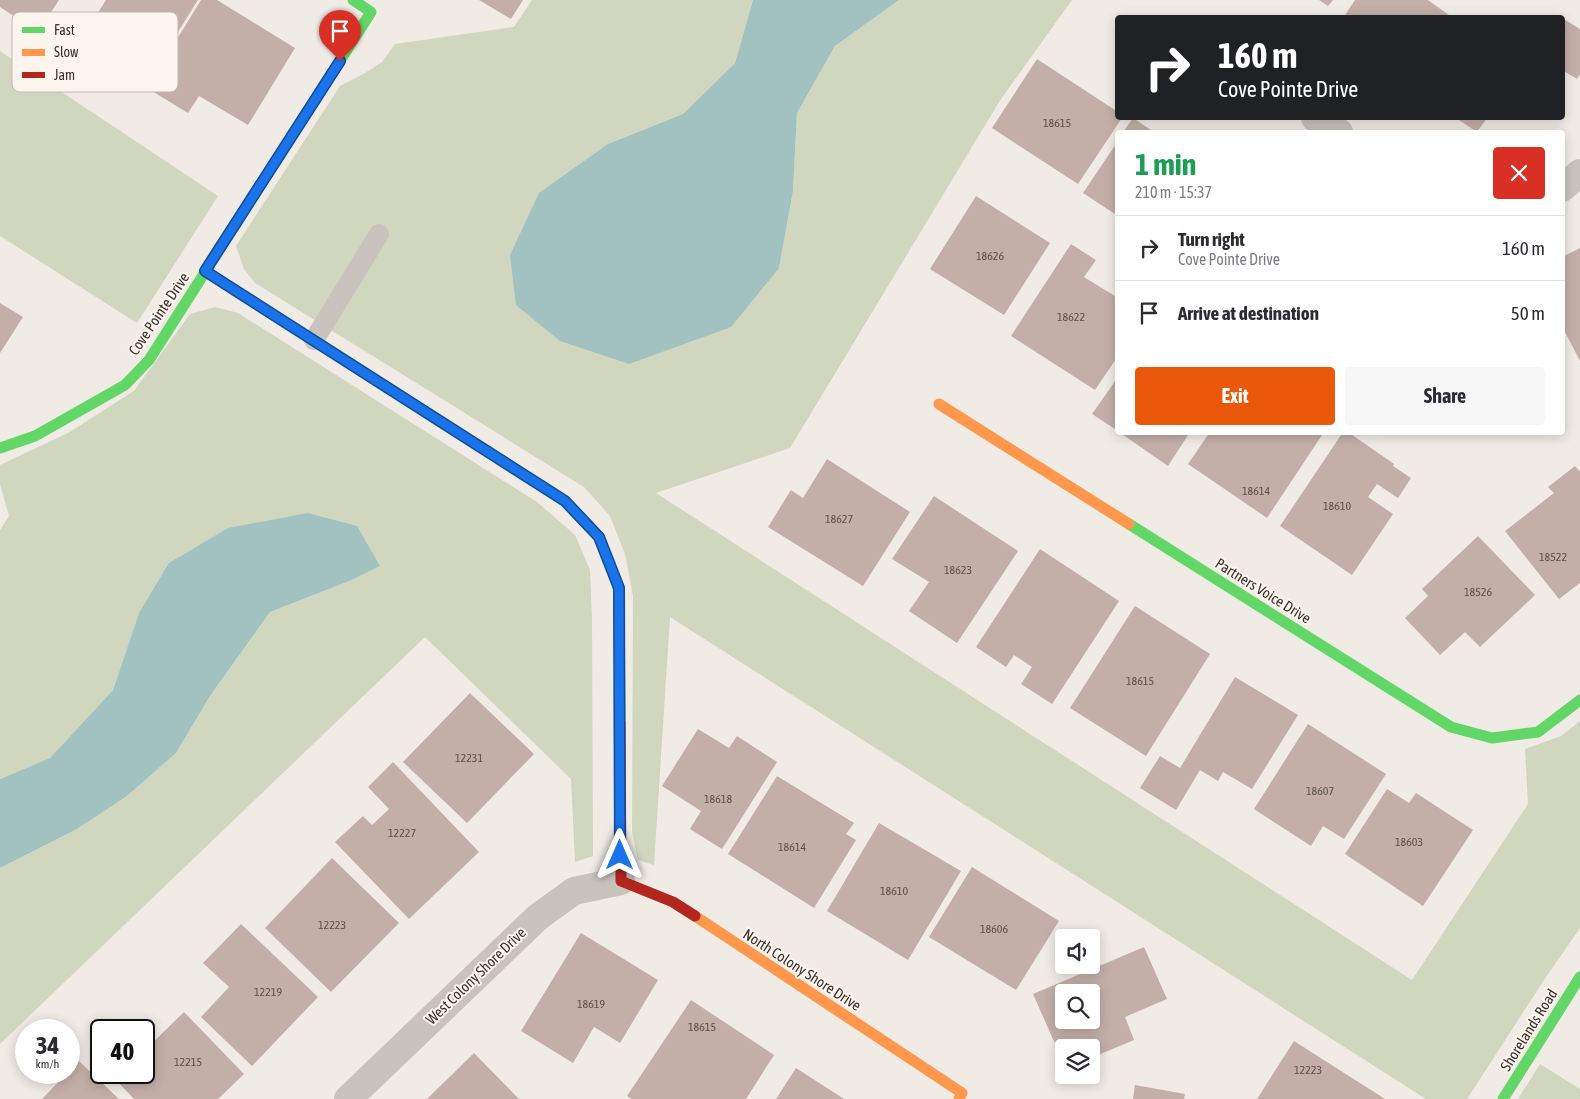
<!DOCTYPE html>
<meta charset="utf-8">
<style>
body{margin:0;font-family:"Asap Condensed",sans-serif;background:#f7f7f7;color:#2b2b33;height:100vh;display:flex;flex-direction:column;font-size:19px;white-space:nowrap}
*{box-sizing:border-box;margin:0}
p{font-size:16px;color:#7c7c81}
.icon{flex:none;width:28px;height:28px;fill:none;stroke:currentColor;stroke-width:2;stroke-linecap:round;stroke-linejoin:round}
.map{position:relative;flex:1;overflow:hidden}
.sheet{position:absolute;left:1115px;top:130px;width:450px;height:305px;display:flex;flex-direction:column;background:#fff;border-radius:5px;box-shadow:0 2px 12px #0003}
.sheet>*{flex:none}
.top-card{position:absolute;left:1115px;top:15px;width:450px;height:105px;border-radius:5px;box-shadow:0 2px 12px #0003;background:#202124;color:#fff;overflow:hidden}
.tools{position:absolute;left:1055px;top:929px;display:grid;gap:10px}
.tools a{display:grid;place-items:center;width:45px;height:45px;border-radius:5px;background:#fff;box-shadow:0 2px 12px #0003;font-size:25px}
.speed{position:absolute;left:15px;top:1019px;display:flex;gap:10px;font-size:25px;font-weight:700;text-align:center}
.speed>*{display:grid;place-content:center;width:65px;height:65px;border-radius:50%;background:#fff;box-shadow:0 2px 12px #0003;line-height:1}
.speed small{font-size:12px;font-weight:400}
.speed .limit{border:2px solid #111;border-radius:8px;background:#fff;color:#111}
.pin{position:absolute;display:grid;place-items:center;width:42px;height:42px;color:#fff;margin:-51px -21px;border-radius:50% 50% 50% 0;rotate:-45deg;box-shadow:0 0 5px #0007}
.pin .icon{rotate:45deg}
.me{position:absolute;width:55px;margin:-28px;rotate:0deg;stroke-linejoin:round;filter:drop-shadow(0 0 4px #0008)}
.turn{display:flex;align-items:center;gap:18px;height:105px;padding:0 20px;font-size:22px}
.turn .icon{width:65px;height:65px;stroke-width:2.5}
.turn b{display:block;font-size:35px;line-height:42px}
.round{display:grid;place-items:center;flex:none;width:52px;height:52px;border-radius:5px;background:#f7f7f7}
.overview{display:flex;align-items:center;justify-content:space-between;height:85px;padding:0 20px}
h1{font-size:30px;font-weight:700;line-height:38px;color:#1e9e55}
.button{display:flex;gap:10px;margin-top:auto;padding:10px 20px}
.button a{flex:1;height:58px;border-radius:5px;background:#ea580c;color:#fff;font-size:20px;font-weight:700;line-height:58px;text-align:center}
.button a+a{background:#f7f7f7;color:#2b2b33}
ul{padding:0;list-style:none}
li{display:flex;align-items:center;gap:15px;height:65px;padding:0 20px;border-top:1px solid #e1e1e2}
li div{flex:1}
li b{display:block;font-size:19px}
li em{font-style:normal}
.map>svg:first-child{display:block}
</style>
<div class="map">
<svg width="1580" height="1099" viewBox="0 0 1580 1099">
<rect width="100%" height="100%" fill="#f0ebe5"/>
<path fill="#d1d6bf" d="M 532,0 L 753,0 L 735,63 L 683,114 L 608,144 L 779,268 L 793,191 L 797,113 L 835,46 L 899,0 L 1072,0 L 1001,99 L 790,448 L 656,493 L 1412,980 L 1528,804 L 1525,749 L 1561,736 L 1580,721 L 1580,928 L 1544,980 L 1467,1099 L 1426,1099 L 670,617 L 654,865 L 638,860 L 632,832 L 633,596 L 625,554 L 610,516 L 584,487 L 255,283 L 244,269 L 236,246 L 340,86 L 365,73 L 382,62 L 395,44 L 514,27 Z
M 0,51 L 218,196 L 137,323 L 0,236 Z
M 215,307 L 238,313 L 537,502 L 575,535 L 590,570 L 592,619 L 593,856 L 575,862 L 571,779 L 425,637 L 0,1044 L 0,868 L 77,829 L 127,796 L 176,753 L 210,696 L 270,612 L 347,582 L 139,613 L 113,690 L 50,758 L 0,779 L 0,530 L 9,516 L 0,484 L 0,465 L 68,433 L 134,391 L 190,314 Z
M 1540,1064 L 1580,1089 L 1580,1099 L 1518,1099 Z"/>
<path fill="#a1c2c1" d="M 753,0 L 899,0 L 835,46 L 797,113 L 793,191 L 779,268 L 731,327 L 629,364 L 560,341 L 516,305 L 510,255 L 539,193 L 608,144 L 683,114 L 735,63 Z
M 308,513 L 357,526 L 380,566 L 347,582 L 270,612 L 210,696 L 176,753 L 127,796 L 77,829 L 0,868 L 0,779 L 50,758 L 113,690 L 139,613 L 169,563 L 228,528 Z"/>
<path fill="#c3afa7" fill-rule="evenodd" d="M 0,0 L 59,0 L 38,32 L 0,7 Z
M 106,0 L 198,0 L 159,62 L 130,44 L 123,55 L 98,38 L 71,82 L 35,59 L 54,29 L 78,44 Z
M 201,0 L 217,0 L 295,48 L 248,125 L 199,96 L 188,113 L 147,88 Z
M 479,0 L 523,0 L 511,19 Z
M 1319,0 L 1333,0 L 1328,6 Z
M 1355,0 L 1428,0 L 1453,18 L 1343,18 Z
M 1562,18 L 1580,29 L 1580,74 L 1577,79 L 1562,70 Z
M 1037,59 L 1118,112 L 1118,118 L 1122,118 L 1078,184 L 992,128 Z
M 1133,118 L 1154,132 L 1123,132 Z
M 1456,118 L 1487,118 L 1477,132 Z
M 1118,141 L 1118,216 L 1083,193 Z
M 976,196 L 1050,243 L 1004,315 L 930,269 Z
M 1071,244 L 1096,260 L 1084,277 L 1118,298 L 1118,356 L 1095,390 L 1011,336 Z
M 1580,248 L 1580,361 L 1562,326 L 1562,257 Z
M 0,303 L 23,317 L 0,353 Z
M 1118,377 L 1118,431 L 1092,414 Z
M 1119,432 L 1190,432 L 1168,466 Z
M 1210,432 L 1324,432 L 1267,518 L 1188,464 Z
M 1343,432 L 1348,432 L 1394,464 L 1393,466 L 1411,478 L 1398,498 L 1377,484 L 1368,497 L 1393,514 L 1352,575 L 1280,526 Z
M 827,459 L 910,512 L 863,586 L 768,527 L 791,490 L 803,498 Z
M 1575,466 L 1580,472 L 1580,583 L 1559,599 L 1505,531 L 1554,493 L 1548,487 Z
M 934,496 L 1018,551 L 957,643 L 909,611 L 929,582 L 892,559 Z
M 1478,536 L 1535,595 L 1480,647 L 1465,632 L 1440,655 L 1405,618 L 1428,596 L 1422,589 Z
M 1040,549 L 1119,601 L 1052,704 L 1021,684 L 1032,667 L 1014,655 L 1006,667 L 976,647 Z
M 1135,606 L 1210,654 L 1146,756 L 1070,708 Z
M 1235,677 L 1298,715 L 1252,789 L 1223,772 L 1218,781 L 1200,770 L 1176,810 L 1140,788 L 1160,756 L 1180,768 Z
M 470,693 L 534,754 L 467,823 L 403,762 Z
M 1308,724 L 1386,774 L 1344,839 L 1323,826 L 1311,846 L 1254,809 Z
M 698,729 L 729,748 L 737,736 L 777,762 L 722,849 L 690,829 L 701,811 L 662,786 Z
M 393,762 L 479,852 L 409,919 L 335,842 L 363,816 L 372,825 L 389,809 L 368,787 Z
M 777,776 L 854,823 L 846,834 L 856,840 L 814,908 L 728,854 Z
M 1387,789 L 1409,803 L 1416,793 L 1473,830 L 1423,906 L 1345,854 Z
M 879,823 L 961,871 L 908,960 L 827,911 Z
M 332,858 L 399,923 L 331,992 L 265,928 Z
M 972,867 L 1059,921 L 1016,990 L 929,937 Z
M 241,924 L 318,997 L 252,1066 L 201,1017 L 229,987 L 203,963 Z
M 581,933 L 658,980 L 620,1043 L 594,1027 L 573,1063 L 521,1031 Z
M 1144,947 L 1167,999 L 1125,1017 L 1134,1040 L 1091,1058 L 1091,1048 L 1064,1048 L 1064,1064 L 1033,994 ZM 1064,992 L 1091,992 L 1091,1020 L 1064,1020 Z
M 691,1000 L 774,1055 L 746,1099 L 632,1099 L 627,1096 Z
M 184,1012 L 244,1074 L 218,1099 L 134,1099 L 115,1079 L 122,1072 L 144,1072 L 144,1051 Z
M 1294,1041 L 1385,1099 L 1257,1099 Z
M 474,1053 L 519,1099 L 427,1099 Z
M 79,1061 L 119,1099 L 42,1099 Z
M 796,1068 L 844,1099 L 776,1099 Z
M 1135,1085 L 1185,1094 L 1184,1099 L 1133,1099 Z"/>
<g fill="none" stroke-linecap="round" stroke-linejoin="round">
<path stroke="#c9c3be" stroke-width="20" d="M 314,340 L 379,234"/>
<path stroke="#c9c3be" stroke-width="28" d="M 1315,118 L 1339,132
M 1562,188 L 1580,173
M 348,1099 L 538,917 L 574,891 L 621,881"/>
<path stroke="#63d668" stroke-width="11" d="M 205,271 L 565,501 L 599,537 L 619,589 L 620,723
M 0,448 L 35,436 L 125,385 L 149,360 L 371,12 L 353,0
M 1129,524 L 1451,727 L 1492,738 L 1538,732 L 1580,700
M 1503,1099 L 1580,977"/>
<path stroke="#ff974d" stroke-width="11" d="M 939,404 L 1129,524
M 695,916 L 962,1093 L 959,1099"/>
<path stroke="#b3261e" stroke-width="11" d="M 620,723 L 621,881 L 673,902 L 695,916"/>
</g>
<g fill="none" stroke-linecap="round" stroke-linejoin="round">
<defs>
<path id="route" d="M 340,61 L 205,271 L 565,501 L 599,537 L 619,588 L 620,855"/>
</defs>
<use href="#route" stroke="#114b97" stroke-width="12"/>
<use href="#route" stroke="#1a73e8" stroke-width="9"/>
</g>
<g text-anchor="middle" stroke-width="4" stroke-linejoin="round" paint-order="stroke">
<g font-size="12" fill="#5d504a">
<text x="1057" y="127">18615</text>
<text x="990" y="260">18626</text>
<text x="1071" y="321">18622</text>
<text x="1256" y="495">18614</text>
<text x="1337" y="510">18610</text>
<text x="839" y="523">18627</text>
<text x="1553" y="561">18522</text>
<text x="958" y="574">18623</text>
<text x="1478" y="596">18526</text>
<text x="1140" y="685">18615</text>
<text x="469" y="762">12231</text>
<text x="1320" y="795">18607</text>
<text x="718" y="803">18618</text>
<text x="402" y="837">12227</text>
<text x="1409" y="846">18603</text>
<text x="792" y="851">18614</text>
<text x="894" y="895">18610</text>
<text x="332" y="929">12223</text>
<text x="994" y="933">18606</text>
<text x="268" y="996">12219</text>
<text x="591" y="1008">18619</text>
<text x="702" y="1031">18615</text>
<text x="188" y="1066">12215</text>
<text x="1308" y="1074">12223</text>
</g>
<g font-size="15" fill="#3b302b" stroke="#fbf5ee">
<text transform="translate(159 314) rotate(-56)" y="5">Cove Pointe Drive</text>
<text transform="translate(1263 591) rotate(32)" y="5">Partners Voice Drive</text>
<text transform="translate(802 970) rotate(33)" y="5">North Colony Shore Drive</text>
<text transform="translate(476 976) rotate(-44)" y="5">West Colony Shore Drive</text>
<text transform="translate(1529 1030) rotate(-58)" y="5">Shorelands Road</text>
</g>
</g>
<rect x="12" y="12" width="166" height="80" rx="8" fill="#fbf5ee" stroke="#c1bab4" stroke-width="1"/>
<rect x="22" y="27" width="23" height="6" fill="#63d668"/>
<rect x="22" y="49" width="23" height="7" fill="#ff974d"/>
<rect x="22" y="72" width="23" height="6" fill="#b3261e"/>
<g font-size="14" fill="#3b302b">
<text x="54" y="35">Fast</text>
<text x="54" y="57">Slow</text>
<text x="54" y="80">Jam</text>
</g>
</svg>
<div class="tools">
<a><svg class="icon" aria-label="sound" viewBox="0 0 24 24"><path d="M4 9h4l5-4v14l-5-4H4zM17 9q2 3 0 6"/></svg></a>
<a><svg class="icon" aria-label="search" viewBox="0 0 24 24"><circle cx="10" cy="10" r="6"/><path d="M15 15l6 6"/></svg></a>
<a><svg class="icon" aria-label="layers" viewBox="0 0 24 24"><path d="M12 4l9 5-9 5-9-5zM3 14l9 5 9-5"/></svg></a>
</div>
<div class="speed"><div>34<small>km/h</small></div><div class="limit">40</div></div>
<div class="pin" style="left:340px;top:61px;background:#d93025"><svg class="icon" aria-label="arrive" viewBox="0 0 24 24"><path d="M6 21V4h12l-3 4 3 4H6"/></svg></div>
<svg class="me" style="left:620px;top:855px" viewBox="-20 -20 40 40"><path d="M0-17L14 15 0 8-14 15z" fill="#1a73e8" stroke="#fff" stroke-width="4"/></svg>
<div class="top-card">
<div class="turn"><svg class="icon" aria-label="right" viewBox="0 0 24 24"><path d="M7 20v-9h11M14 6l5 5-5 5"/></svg><div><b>160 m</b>Cove Pointe Drive</div></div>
</div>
<section class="sheet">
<div class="overview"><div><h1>1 min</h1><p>210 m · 15:37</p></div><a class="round" style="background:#d93025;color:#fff"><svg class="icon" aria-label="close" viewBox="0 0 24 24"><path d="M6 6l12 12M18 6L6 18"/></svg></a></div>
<ul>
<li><svg class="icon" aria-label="right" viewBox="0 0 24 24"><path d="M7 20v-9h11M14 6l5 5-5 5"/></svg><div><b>Turn right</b><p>Cove Pointe Drive</p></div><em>160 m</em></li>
<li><svg class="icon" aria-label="arrive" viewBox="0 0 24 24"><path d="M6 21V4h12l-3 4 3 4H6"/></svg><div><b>Arrive at destination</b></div><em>50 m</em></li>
</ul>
<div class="button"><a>Exit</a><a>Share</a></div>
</section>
</div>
